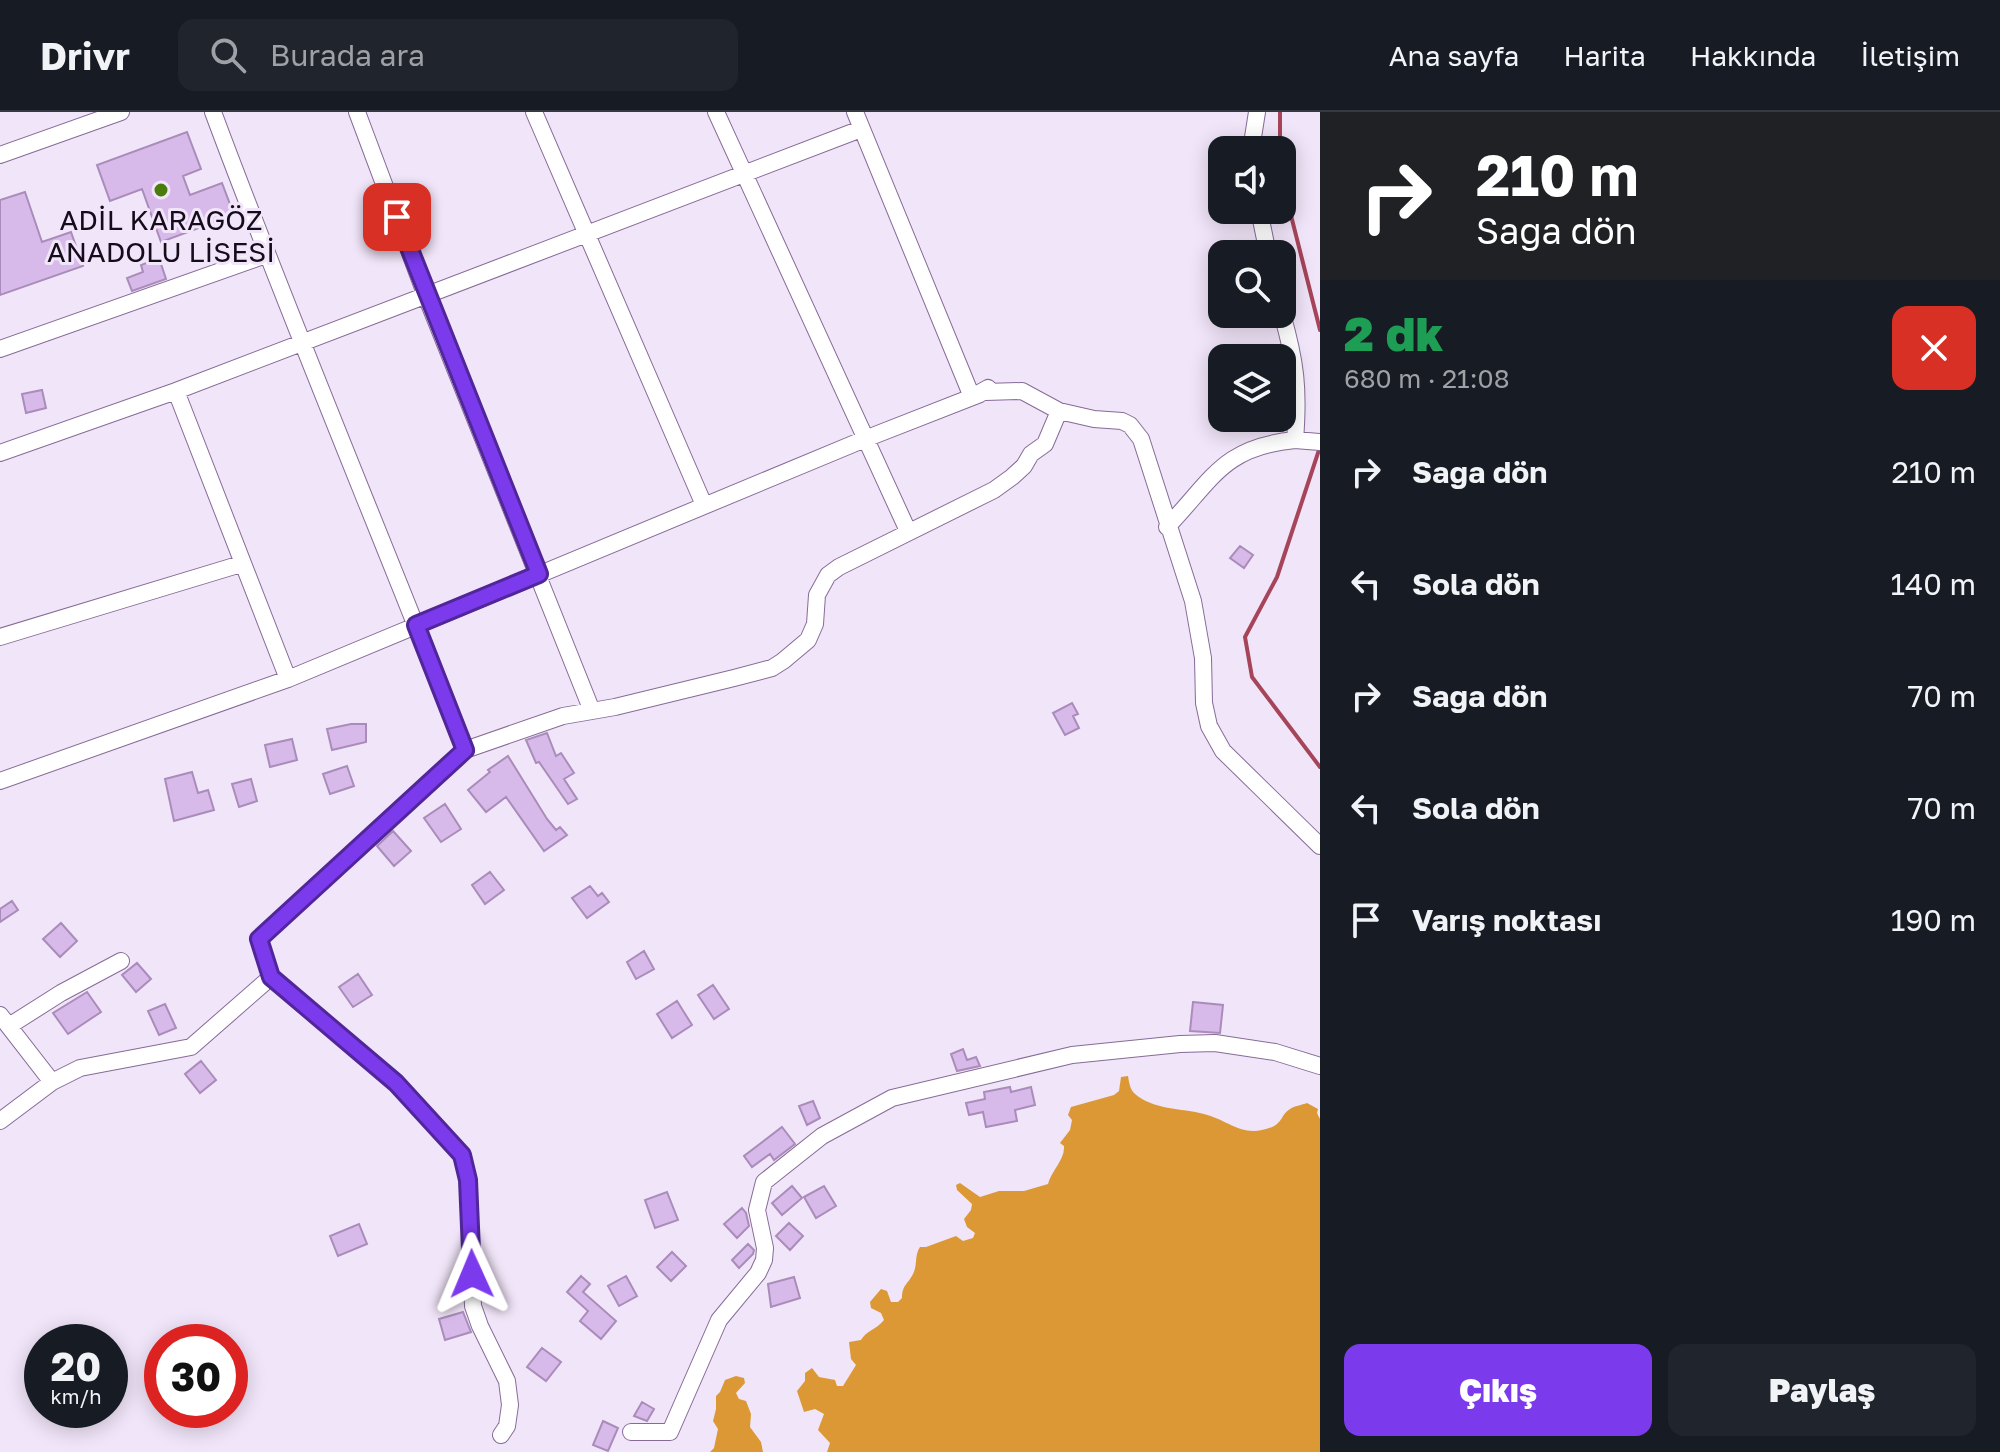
<!DOCTYPE html>
<html lang="tr">
<meta charset="utf-8">
<style>
body{margin:0;font-family:"Golos Text",sans-serif;background:#20242c;color:#f1f3f6;height:100vh;display:flex;flex-direction:column;font-size:30px;white-space:nowrap}
*{box-sizing:border-box;margin:0}
p{font-size:26px;color:#9ea1a6}
.icon{flex:none;width:44px;height:44px;fill:none;stroke:currentColor;stroke-width:2;stroke-linecap:round;stroke-linejoin:round}
.map{position:relative;flex:1;overflow:hidden}
.drawer{display:flex;flex-direction:column;background:#171b24;width:680px}
.drawer>*{flex:none}
.banner{background:#202124;color:#fff;overflow:hidden}
.controls{position:absolute;left:1208px;top:24px;display:grid;gap:16px}
.controls a{display:grid;place-items:center;width:88px;height:88px;border-radius:16px;background:#171b24;box-shadow:0 4px 20px #0003;font-size:40px}
.speed{position:absolute;left:24px;top:1212px;display:flex;gap:16px;font-size:40px;font-weight:700;text-align:center}
.speed>*{display:grid;place-content:center;width:104px;height:104px;border-radius:50%;background:#171b24;box-shadow:0 4px 20px #0003;line-height:1}
.speed small{font-size:20px;font-weight:400}
.speed .limit{border:12px solid #d22;background:#fff;color:#111}
.pin{position:absolute;display:grid;place-items:center;width:68px;height:68px;color:#fff;margin:-34px;border-radius:16px;box-shadow:0 4px 12px #0006}
.me{position:absolute;width:88px;margin:-44px;rotate:359deg;stroke-linejoin:round;filter:drop-shadow(0 0 6px #0008)}
.turn{display:flex;align-items:center;gap:28px;height:168px;padding:0 24px;font-size:36px}
.turn .icon{width:104px;height:104px;stroke-width:2.5}
.turn b{display:block;font-size:56px;line-height:68px}
.round{display:grid;place-items:center;flex:none;width:84px;height:84px;border-radius:16px;background:#20242c}
.summary{display:flex;align-items:center;justify-content:space-between;height:136px;padding:0 24px}
h1{font-size:48px;font-weight:800;line-height:60px;color:#1e9e55}
.primary-button{display:flex;gap:16px;margin-top:auto;padding:16px 24px}
.primary-button a{flex:1;height:92px;border-radius:16px;background:#7c3aed;color:#fff;font-size:32px;font-weight:800;line-height:92px;text-align:center}
.primary-button a+a{background:#20242c;color:#f1f3f6}
ul{padding:0;list-style:none}
li{display:flex;align-items:center;gap:24px;height:112px;padding:0 24px}
li div{flex:1}
li b{display:block;font-size:30px}
li em{font-style:normal}
header{display:flex;align-items:center;gap:48px;box-sizing:border-box;height:112px;padding:0 40px;background:#171b24;border-bottom:2px solid #363941}
header strong{font-size:38px}
nav{display:flex;gap:44px;margin-inline-start:auto;font-size:28px}
.search{width:560px;height:72px;background:#20242c;display:flex;align-items:center;gap:20px;box-sizing:border-box;padding:0 28px;border-radius:16px;color:#9ea1a6;font-size:30px}
main{display:flex;flex:1;min-height:0}
.map>svg:first-child{display:block}
</style>
<header>
<strong>Drivr</strong>
<div class="search"><svg class="icon" aria-label="search" viewBox="0 0 24 24"><circle cx="10" cy="10" r="6"/><path d="M15 15l6 6"/></svg>Burada ara</div>
<nav><a>Ana sayfa</a><a>Harita</a><a>Hakkında</a><a>İletişim</a></nav>
</header>
<main>
<div class="map">
<svg width="1320" height="1340" viewBox="0 0 1320 1340">
<rect width="100%" height="100%" fill="#f1e5f9"/>
<path fill="#db9835" d="M 1128,964 C 1129,970 1130,977 1134,981 C 1152,998 1182,996 1204,1002 C 1225,1007 1240,1023 1262,1018 C 1284,1014 1279,1004 1290,997 C 1294,994 1302,993 1307,991 L 1318,997 L 1317,1001 L 1320,1007 L 1320,1340 L 827,1340 L 830,1331 L 818,1318 L 824,1302 L 815,1297 L 804,1300 L 797,1279 L 805,1269 L 805,1261 L 812,1256 L 819,1265 L 835,1268 L 837,1274 L 843,1274 L 856,1253 L 851,1247 L 849,1230 L 861,1228 C 866,1219 877,1217 884,1208 L 881,1201 L 871,1196 L 870,1190 L 881,1177 L 887,1179 L 891,1190 L 898,1190 L 902,1186 C 902,1173 908,1172 913,1162 C 918,1152 914,1144 920,1135 L 926,1135 L 956,1124 L 963,1129 L 973,1126 L 975,1121 L 967,1115 L 964,1107 L 971,1098 L 972,1092 L 957,1078 L 956,1073 L 960,1071 L 980,1085 L 999,1079 L 1024,1079 L 1048,1072 C 1051,1059 1065,1048 1064,1034 L 1060,1031 L 1070,1018 L 1072,1008 L 1068,1003 L 1071,995 L 1114,983 L 1119,979 L 1121,965 Z
M 736,1264 L 744,1266 L 745,1271 L 736,1281 L 739,1287 L 746,1289 L 751,1302 L 750,1315 L 761,1330 L 763,1340 L 710,1340 L 714,1336 L 718,1317 L 713,1309 L 716,1297 L 716,1284 L 720,1280 L 725,1268 Z"/>
<g fill="none" stroke-linecap="round" stroke-linejoin="round">
<path stroke="#a64459" stroke-width="4" d="M 1280,38 L 1280,0
M 1282,68 L 1320,218
M 1320,335 L 1277,465 L 1245,525 L 1252,565 L 1320,655"/>
</g>
<path fill="#d8baea" stroke="#a98cba" stroke-width="2" d="M 187,20 L 201,57 L 183,64 L 190,83 L 222,71 L 234,103 L 161,130 L 142,77 L 110,89 L 97,53 Z
M 25,80 L 42,130 L 71,120 L 83,154 L 0,183 L 0,88 Z
M 159,146 L 166,167 L 132,179 L 127,166 L 143,160 L 141,153 Z
M 42,278 L 46,296 L 26,301 L 22,282 Z
M 1240,434 L 1253,443 L 1244,456 L 1230,446 Z
M 1072,591 L 1078,602 L 1073,604 L 1079,616 L 1065,623 L 1053,601 Z
M 351,612 L 366,612 L 366,630 L 332,638 L 327,617 Z
M 547,621 L 556,644 L 561,641 L 574,661 L 564,667 L 577,687 L 568,692 L 539,650 L 536,651 L 526,628 Z
M 292,627 L 297,648 L 270,655 L 265,633 Z
M 508,644 L 547,707 L 556,718 L 560,715 L 567,723 L 544,739 L 506,685 L 486,700 L 468,678 L 490,660 L 488,658 Z
M 347,654 L 354,674 L 330,682 L 323,662 Z
M 192,660 L 198,681 L 208,678 L 214,698 L 174,709 L 165,667 Z
M 251,667 L 257,689 L 239,695 L 232,672 Z
M 445,692 L 461,717 L 441,730 L 424,706 Z
M 393,719 L 411,739 L 394,754 L 377,734 Z
M 490,760 L 504,778 L 485,792 L 472,773 Z
M 590,774 L 598,784 L 602,781 L 609,790 L 587,806 L 572,786 Z
M 12,789 L 18,798 L 0,810 L 0,797 Z
M 61,811 L 77,829 L 60,845 L 43,827 Z
M 644,839 L 654,857 L 636,867 L 627,850 Z
M 137,851 L 151,867 L 136,880 L 122,863 Z
M 358,862 L 372,883 L 353,895 L 339,875 Z
M 713,873 L 729,897 L 714,907 L 698,883 Z
M 87,880 L 101,900 L 68,922 L 53,901 Z
M 677,889 L 692,913 L 672,926 L 657,902 Z
M 1193,890 L 1223,893 L 1220,921 L 1190,919 Z
M 165,892 L 176,916 L 159,923 L 148,899 Z
M 963,937 L 967,948 L 976,945 L 980,954 L 957,959 L 951,942 Z
M 201,949 L 216,968 L 200,981 L 185,962 Z
M 1010,975 L 1011,980 L 1031,975 L 1035,993 L 1015,998 L 1017,1009 L 986,1015 L 983,1000 L 969,1003 L 966,991 L 985,987 L 984,980 Z
M 813,989 L 820,1006 L 807,1013 L 799,994 Z
M 782,1015 L 795,1032 L 774,1048 L 770,1042 L 752,1055 L 744,1044 Z
M 792,1074 L 802,1086 L 782,1103 L 772,1091 Z
M 824,1074 L 836,1094 L 816,1106 L 804,1085 Z
M 667,1080 L 678,1108 L 655,1116 L 645,1088 Z
M 742,1096 L 746,1101 L 749,1114 L 737,1126 L 724,1112 Z
M 789,1111 L 803,1124 L 790,1138 L 776,1124 Z
M 359,1112 L 367,1132 L 338,1144 L 330,1124 Z
M 748,1132 L 754,1138 L 753,1142 L 739,1156 L 732,1148 Z
M 672,1140 L 686,1154 L 671,1169 L 657,1155 Z
M 581,1164 L 590,1172 L 583,1180 L 616,1209 L 601,1227 L 580,1209 L 588,1199 L 567,1180 Z
M 626,1164 L 637,1184 L 619,1194 L 608,1174 Z
M 794,1165 L 800,1186 L 771,1195 L 768,1172 Z
M 463,1200 L 471,1220 L 445,1228 L 439,1207 Z
M 542,1236 L 561,1250 L 546,1269 L 527,1255 Z
M 642,1290 L 654,1297 L 647,1309 L 634,1304 Z
M 603,1309 L 618,1316 L 608,1339 L 593,1333 Z"/>
<g fill="none" stroke-linecap="round" stroke-linejoin="round">
<defs>
<path id="street" d="M 213,0 C 293,215 382,425 465,638
M 357,0 L 426,184 L 592,599
M 534,0 L 704,393
M 716,0 L 908,419
M 1251,38 L 1257,0
M 0,43 L 121,0
M 1259,98 L 1268,142
M 0,237 L 266,143
M 176,279 L 861,17
M 1059,299 L 1094,307 L 1122,309 L 1130,313 L 1141,327 L 1193,489 L 1203,546 L 1204,591 L 1209,614 L 1223,639 L 1320,734
M 1295,328 L 1320,330
M 0,341 L 176,279 L 288,567
M 1167,415 C 1213,367 1223,335 1295,328 C 1299,278 1296,250 1282,202
M 0,525 L 241,452
M 0,669 L 288,567 L 865,327 L 980,282
M 0,903 L 52,970
M 9,914 L 61,881 L 121,849
M 0,1009 L 52,970 L 80,956 L 191,935 L 271,865
M 631,1320 L 670,1320 L 719,1208 L 758,1161 L 764,1148 L 765,1136 L 757,1098 L 764,1070 L 822,1024 L 892,986 L 1072,943 L 1180,932 L 1215,931 L 1275,940 L 1320,954
M 501,1323 L 507,1314 L 510,1293 L 507,1269 L 480,1214 L 473,1194 L 468,1068 L 462,1043 L 396,971 L 271,865 L 259,827 L 465,638 L 563,604 L 615,595 L 734,566 L 772,556 L 783,549 L 808,528 L 815,512 L 817,483 L 828,463 L 839,455 L 994,378 L 1012,365 L 1024,354 L 1031,342 L 1045,332 L 1059,299 L 1022,279 L 985,280 L 988,276 L 972,285 L 855,0"/>
</defs>
<use href="#street" stroke="#866b97" stroke-width="18"/>
<use href="#street" stroke="#fff" stroke-width="16"/>
</g>
<g fill="none" stroke-linecap="round" stroke-linejoin="round">
<defs>
<path id="route" d="M 397,105 L 539,462 L 416,513 L 465,638 L 259,827 L 271,865 L 396,971 L 462,1043 L 468,1068 L 472,1162"/>
</defs>
<use href="#route" stroke="#51269a" stroke-width="20"/>
<use href="#route" stroke="#7c3aed" stroke-width="14"/>
</g>
<circle fill="#497c0a" stroke="#f1e5f9" stroke-width="3" cx="161" cy="78" r="8"/>
<g text-anchor="middle" stroke-width="6" stroke-linejoin="round" paint-order="stroke">
<g font-size="28" fill="#150b1b" stroke="#f1e5f9">
<text x="161" y="118">ADİL KARAGÖZ<tspan x="161" dy="32">ANADOLU LİSESİ</tspan></text>
</g>
</g>
</svg>
<div class="controls">
<a><svg class="icon" aria-label="sound" viewBox="0 0 24 24"><path d="M4 9h4l5-4v14l-5-4H4zM17 9q2 3 0 6"/></svg></a>
<a><svg class="icon" aria-label="search" viewBox="0 0 24 24"><circle cx="10" cy="10" r="6"/><path d="M15 15l6 6"/></svg></a>
<a><svg class="icon" aria-label="layers" viewBox="0 0 24 24"><path d="M12 4l9 5-9 5-9-5zM3 14l9 5 9-5"/></svg></a>
</div>
<div class="speed"><div>20<small>km/h</small></div><div class="limit">30</div></div>
<div class="pin" style="left:397px;top:105px;background:#d93025"><svg class="icon" aria-label="arrive" viewBox="0 0 24 24"><path d="M6 21V4h12l-3 4 3 4H6"/></svg></div>
<svg class="me" style="left:472px;top:1162px" viewBox="-20 -20 40 40"><path d="M0-17L14 15 0 8-14 15z" fill="#7c3aed" stroke="#fff" stroke-width="4"/></svg>
</div>
<section class="drawer">
<div class="banner">
<div class="turn"><svg class="icon" aria-label="right" viewBox="0 0 24 24"><path d="M7 20v-9h11M14 6l5 5-5 5"/></svg><div><b>210 m</b>Sağa dön</div></div>
</div>
<div class="summary"><div><h1>2 dk</h1><p>680 m · 21:08</p></div><a class="round" style="background:#d93025;color:#fff"><svg class="icon" aria-label="close" viewBox="0 0 24 24"><path d="M6 6l12 12M18 6L6 18"/></svg></a></div>
<ul>
<li><svg class="icon" aria-label="right" viewBox="0 0 24 24"><path d="M7 20v-9h11M14 6l5 5-5 5"/></svg><div><b>Sağa dön</b></div><em>210 m</em></li>
<li><svg class="icon" aria-label="left" viewBox="0 0 24 24"><path d="M17 20v-9H6M10 6l-5 5 5 5"/></svg><div><b>Sola dön</b></div><em>140 m</em></li>
<li><svg class="icon" aria-label="right" viewBox="0 0 24 24"><path d="M7 20v-9h11M14 6l5 5-5 5"/></svg><div><b>Sağa dön</b></div><em>70 m</em></li>
<li><svg class="icon" aria-label="left" viewBox="0 0 24 24"><path d="M17 20v-9H6M10 6l-5 5 5 5"/></svg><div><b>Sola dön</b></div><em>70 m</em></li>
<li><svg class="icon" aria-label="arrive" viewBox="0 0 24 24"><path d="M6 21V4h12l-3 4 3 4H6"/></svg><div><b>Varış noktası</b></div><em>190 m</em></li>
</ul>
<div class="primary-button"><a>Çıkış</a><a>Paylaş</a></div>
</section>
</main>
